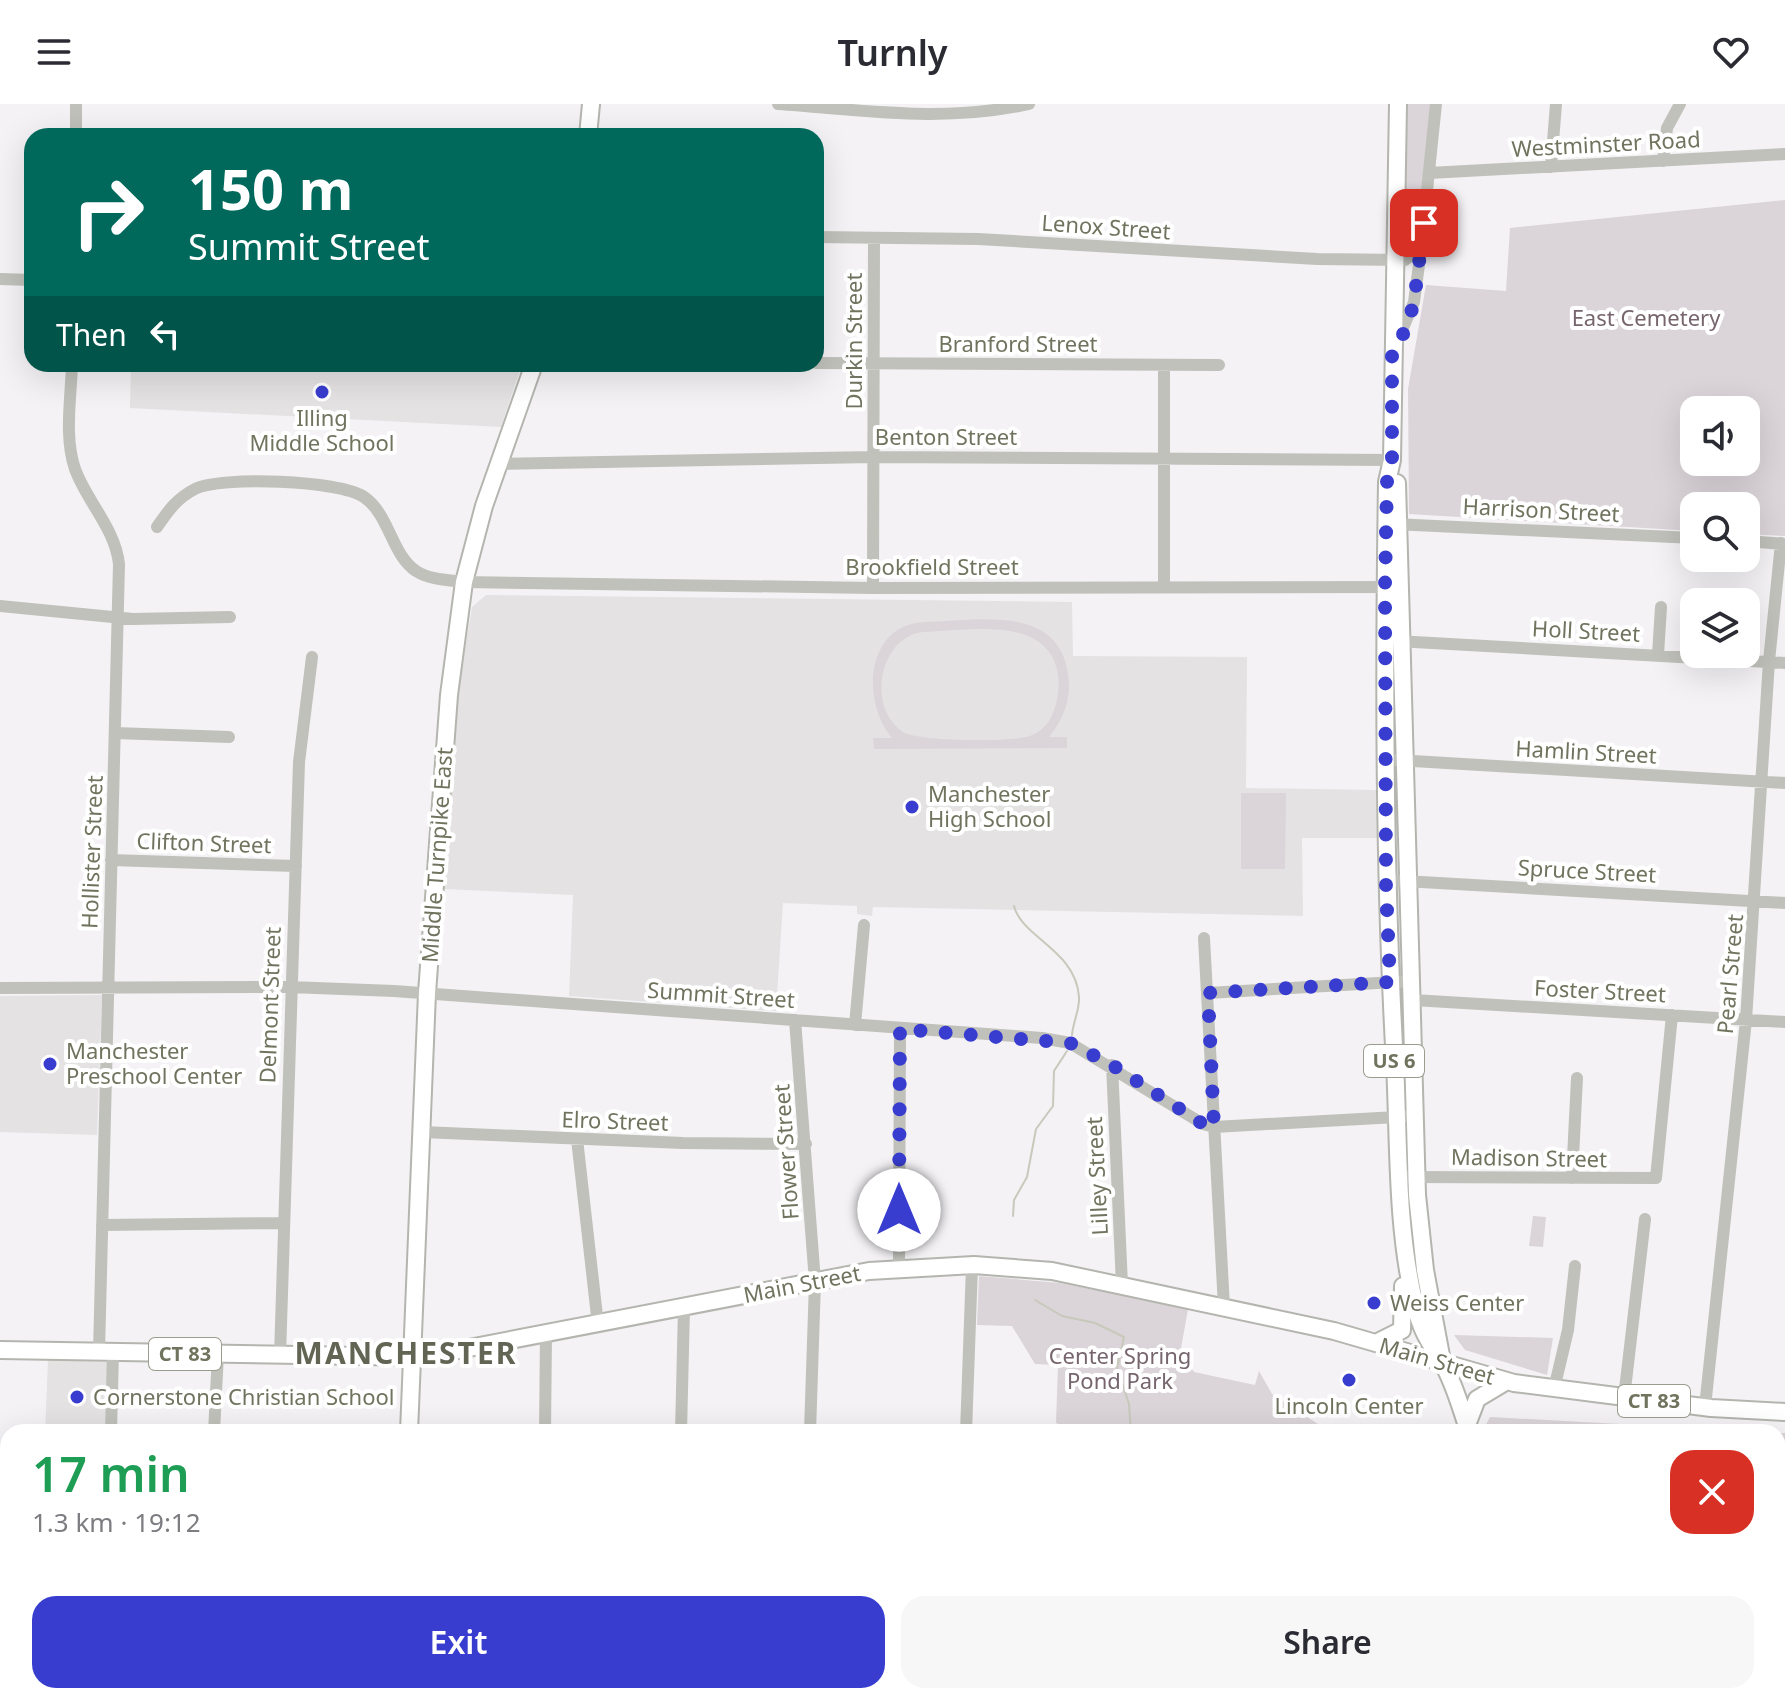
<!DOCTYPE html>
<meta charset="utf-8">
<style>
body{margin:0;font-family:"Noto Sans",sans-serif;background:#f7f7f7;color:#2b2b33;height:100vh;display:flex;flex-direction:column;font-size:30px;white-space:nowrap}
*{box-sizing:border-box;margin:0}
p{font-size:26px;color:#7c7c81}
.icon{flex:none;width:44px;height:44px;fill:none;stroke:currentColor;stroke-width:2;stroke-linecap:round;stroke-linejoin:round}
.map{position:relative;flex:1;overflow:hidden}
.details{position:absolute;left:0px;top:1320px;width:1786px;height:280px;display:flex;flex-direction:column;background:#fff;border-radius:24px 24px 0 0;box-shadow:0 8px 32px #0002}
.details>*{flex:none}
.guide{position:absolute;left:24px;top:24px;width:800px;height:244px;border-radius:24px;box-shadow:0 8px 32px #0002;background:#00695c;color:#fff;overflow:hidden}
.tools{position:absolute;left:1680px;top:292px;display:grid;gap:16px}
.tools a{display:grid;place-items:center;width:80px;height:80px;border-radius:16px;background:#fff;box-shadow:0 8px 32px #0002;font-size:40px}
.pin{position:absolute;display:grid;place-items:center;width:68px;height:68px;color:#fff;margin:-34px;border-radius:16px;box-shadow:0 4px 12px #0006}
.me{position:absolute;width:88px;margin:-44px;rotate:0deg;stroke-linejoin:round;filter:drop-shadow(0 0 6px #0008)}
.turn{display:flex;align-items:center;gap:28px;height:168px;padding:0 32px;font-size:36px}
.turn .icon{width:104px;height:104px;stroke-width:2.5}
.turn b{display:block;font-size:56px;line-height:68px}
.then{display:flex;align-items:center;height:76px;padding:0 32px;background:#0003;gap:16px;font-size:30px}
.round{display:grid;place-items:center;flex:none;width:84px;height:84px;border-radius:24px;background:#f7f7f7}
.head{display:flex;align-items:center;justify-content:space-between;height:136px;padding:0 32px}
h1{font-size:48px;font-weight:600;line-height:60px;color:#1e9e55}
.cta{display:flex;gap:16px;margin-top:auto;padding:16px 32px}
.cta a{flex:1;height:92px;border-radius:24px;background:#383dcf;color:#fff;font-size:32px;font-weight:600;line-height:92px;text-align:center}
.cta a+a{background:#f7f7f7;color:#2b2b33}
header{display:flex;justify-content:space-between;align-items:center;height:104px;padding:0 32px;background:#fff;font-size:36px;font-weight:600}
.map>svg:first-child{display:block}
</style>
<header><svg class="icon" aria-label="menu" viewBox="0 0 24 24"><path d="M4 6h16M4 12h16M4 18h16"/></svg>Turnly<svg class="icon" aria-label="heart" viewBox="0 0 24 24"><path d="M12 20l-8-8c-3-5 5-10 8-4 3-6 11-1 8 4z"/></svg></header>
<div class="map">
<svg width="1785" height="1600" viewBox="0 0 1785 1600">
<rect width="100%" height="100%" fill="#f4f2f5"/>
<path fill="#e4e2e3" d="M 141,24 L 202,27 L 303,32 L 141,32 Z
M 131,260 L 522,260 L 501,323 L 130,304 Z
M 486,491 L 1072,498 L 1073,552 L 1247,553 L 1246,684 L 1376,686 L 1377,734 L 1302,734 L 1303,812 L 873,803 L 872,812 L 857,810 L 857,802 L 783,799 L 776,907 L 569,892 L 573,791 L 444,785 L 446,713 L 459,580 L 472,503 Z
M 102,891 L 97,1031 L 0,1028 L 0,892 Z
M 48,1256 L 109,1258 L 107,1328 L 45,1328 Z
M 474,1592 L 794,1592 L 794,1600 L 474,1600 Z"/>
<path fill="#dbd4d9" fill-rule="evenodd" d="M 1406,0 L 1431,0 L 1415,142 L 1409,147 L 1402,144 Z
M 1785,96 L 1785,432 L 1746,430 L 1746,402 L 1694,402 L 1694,427 L 1409,410 L 1408,285 L 1426,181 L 1506,187 L 1510,124 ZM 1694,306 L 1746,306 L 1746,358 L 1694,358 Z
M 924,518 C 976,517 1058,499 1068,570 C 1072,593 1064,615 1049,633 L 1067,633 L 1067,644 L 874,645 L 873,634 L 892,634 C 861,598 865,521 924,518 ZM 923,528 C 968,527 1048,510 1058,570 C 1060,586 1057,603 1049,617 C 1044,624 1038,629 1030,632 C 1011,638 919,638 903,628 C 866,604 879,533 923,528 Z
M 1241,689 L 1286,689 L 1285,765 L 1241,765 Z
M 1533,1112 L 1546,1113 L 1543,1143 L 1529,1142 Z
M 979,1172 L 1060,1179 L 1188,1205 L 1180,1250 L 1194,1268 L 1255,1281 L 1259,1267 L 1272,1290 L 1318,1320 L 1319,1328 L 1063,1328 L 1063,1322 L 1056,1319 L 1058,1261 L 1035,1260 L 1012,1222 L 977,1221 Z
M 1454,1231 L 1553,1234 L 1547,1271 L 1465,1246 Z
M 1490,1313 L 1764,1328 L 1482,1328 Z
M 1778,1329 L 1785,1329 L 1785,1463 L 1778,1462 Z
M 1054,1592 L 1402,1592 L 1404,1600 L 1053,1600 Z"/>
<g fill="none" stroke-linecap="round" stroke-linejoin="round">
<path stroke="#c8c8bb" stroke-width="2" d="M 1014,802 C 1022,834 1076,846 1079,893 C 1080,905 1073,918 1072,931
M 1013,1112 L 1014,1096 L 1027,1073 L 1036,1025 L 1053,1002 L 1054,967 L 1067,947
M 1035,1196 L 1062,1212 L 1095,1219 L 1124,1233 L 1117,1264 L 1129,1300 L 1131,1328
M 1186,1592 L 1187,1600"/>
<defs>
<path id="major" d="M 1398,0 L 1392,356 L 1387,378 C 1384,572 1384,766 1395,960 C 1399,1039 1396,1123 1415,1201 C 1422,1229 1429,1237 1443,1260 C 1455,1281 1461,1305 1469,1328
M 588,32 L 591,0
M 1397,379 L 1417,1091 L 1425,1166 L 1442,1257
M 1376,1239 L 1402,1226 L 1403,1182
M 0,1246 L 422,1253 L 869,1167 L 974,1161 L 1052,1167 L 1334,1227 L 1514,1279 L 1711,1304 L 1785,1308
M 1467,1321 L 1477,1295 L 1507,1277
M 409,1328 L 427,889 L 449,591 L 464,478 L 484,402 L 534,260
M 1555,1592 L 1557,1600
M 397,1600 L 397,1592"/>
</defs>
<use href="#major" stroke="#b4b5ae" stroke-width="20"/>
<path stroke="#c0c1ba" stroke-width="12" d="M 778,0 C 865,6 942,19 1029,0
M 76,32 L 76,0
M 1663,57 L 1667,24 L 1680,0
M 1551,63 L 1556,0
M 1429,69 L 1785,50
M 816,133 L 978,135 L 1317,155 L 1405,156 L 1421,144 L 1436,0
M 0,175 L 32,176
M 1395,243 L 1414,198 L 1421,146
M 816,259 L 1219,261
M 72,260 C 71,294 64,333 75,365 C 87,398 115,424 119,460 L 99,1248
M 500,360 L 873,353 L 1392,356
M 1393,420 L 1694,434
M 157,423 C 168,407 177,394 195,385 C 220,372 340,376 364,393 C 390,411 391,450 416,467 C 430,476 448,476 464,478 L 873,484 L 1394,483
M 1746,437 L 1785,440
M 1164,481 L 1164,261
M 873,484 L 874,134
M 0,502 L 133,515 L 230,513
M 1396,537 L 1785,559
M 1658,551 L 1661,503
M 115,629 L 229,633
M 1396,656 L 1785,679
M 111,756 L 296,762
M 1386,776 L 1785,799
M 1204,834 L 1224,1203
M 0,884 L 290,883 L 394,887 L 1042,934 L 1070,939 L 1203,1020 L 1214,1023 L 1415,1012
M 1208,889 L 1412,877
M 1413,896 L 1785,918
M 795,916 L 815,1178 L 810,1328
M 855,921 L 864,821
M 1112,961 L 1122,1181
M 422,1028 L 683,1039 L 806,1040
M 577,1035 L 598,1221
M 1408,1073 L 1656,1074 L 1672,911
M 1572,1074 L 1577,974
M 102,1121 L 283,1119
M 899,1163 L 900,925
M 280,1252 L 299,658 L 312,553
M 1554,1285 L 1568,1226 L 1575,1162
M 1624,1294 L 1645,1115
M 1705,1303 L 1746,916 L 1769,557 L 1781,439
M 111,1328 L 113,1248
M 214,1328 L 218,1250
M 545,1328 L 546,1231
M 681,1328 L 684,1204
M 966,1328 L 972,1162
M 1778,1470 L 1785,1471
M 0,1572 L 8,1572
M 1778,1589 L 1785,1589
M 1408,1592 L 1411,1600
M 1760,1592 L 1762,1600
M 202,1600 L 202,1592
M 673,1600 L 674,1592
M 802,1600 L 802,1592
M 957,1600 L 957,1592"/>
<use href="#major" stroke="#fff" stroke-width="16"/>
</g>
<g fill="none" stroke-linecap="round" stroke-linejoin="round">
<path stroke="#383dcf" stroke-width="14" stroke-dasharray="0 25.2" d="M 899,1106 L 900,925 L 1070,939 L 1112,961 L 1203,1020 L 1214,1023 L 1208,889 L 1390,878 L 1386,782 L 1385,483 L 1387,378 L 1392,356 L 1392,250 L 1407,223 L 1414,198 L 1424,119"/>
</g>
<g fill="#383dcf" stroke="#fff" stroke-width="3">
<circle cx="322" cy="288" r="8"/>
<circle cx="912" cy="703" r="8"/>
<circle cx="50" cy="960" r="8"/>
<circle cx="1374" cy="1199" r="8"/>
<circle cx="1349" cy="1276" r="8"/>
<circle cx="77" cy="1293" r="8"/>
</g>
<g text-anchor="middle" stroke-width="8" stroke-linejoin="round" paint-order="stroke">
<g fill="#fff" stroke="#9b9e8e" stroke-width="2">
<rect x="1364" y="941" width="60" height="32" rx="6"/>
<rect x="149" y="1234" width="72" height="32" rx="6"/>
<rect x="1618" y="1281" width="72" height="32" rx="6"/>
</g>
<g font-size="20" font-weight="bold" fill="#70745e">
<text x="1394" y="964">US 6</text>
<text x="185" y="1257">CT 83</text>
<text x="1654" y="1304">CT 83</text>
</g>
<g font-size="22" fill="#70745e" stroke="#fff">
<text transform="translate(1606 40) rotate(-3)" y="8">Westminster Road</text>
<text transform="translate(1106 123) rotate(4)" y="8">Lenox Street</text>
<text transform="translate(854 237) rotate(-90)" y="8">Durkin Street</text>
<text x="1018" y="248">Branford Street</text>
<text x="946" y="341">Benton Street</text>
<text transform="translate(1541 406) rotate(3)" y="8">Harrison Street</text>
<text x="932" y="471">Brookfield Street</text>
<text transform="translate(1586 527) rotate(3)" y="8">Holl Street</text>
<text transform="translate(1586 648) rotate(3)" y="8">Hamlin Street</text>
<text transform="translate(204 739) rotate(2)" y="8">Clifton Street</text>
<text transform="translate(92 748) rotate(-88)" y="8">Hollister Street</text>
<text transform="translate(437 751) rotate(-86)" y="8">Middle Turnpike East</text>
<text transform="translate(1587 767) rotate(3)" y="8">Spruce Street</text>
<text transform="translate(1730 870) rotate(-85)" y="8">Pearl Street</text>
<text transform="translate(1600 887) rotate(3)" y="8">Foster Street</text>
<text transform="translate(721 891) rotate(4)" y="8">Summit Street</text>
<text transform="translate(270 901) rotate(-88)" y="8">Delmont Street</text>
<text transform="translate(615 1017) rotate(2)" y="8">Elro Street</text>
<text transform="translate(786 1048) rotate(-94)" y="8">Flower Street</text>
<text transform="translate(1529 1054) rotate(1)" y="8">Madison Street</text>
<text transform="translate(1097 1072) rotate(-93)" y="8">Lilley Street</text>
<text transform="translate(802 1180) rotate(-11)" y="8">Main Street</text>
<text transform="translate(1437 1257) rotate(16)" y="8">Main Street</text>
</g>
<g font-size="22" fill="#77656e" stroke="#fff">
<text x="1646" y="222">East Cemetery</text>
<text x="1120" y="1260">Center Spring<tspan x="1120" dy="25">Pond Park</tspan></text>
</g>
<g font-size="22" fill="#70745e" stroke="#fff" text-anchor="start">
<text x="322" y="322" text-anchor="middle">Illing<tspan x="322" dy="25">Middle School</tspan></text>
<text x="928" y="698">Manchester<tspan x="928" dy="25">High School</tspan></text>
<text x="66" y="955">Manchester<tspan x="66" dy="25">Preschool Center</tspan></text>
<text x="1390" y="1207">Weiss Center</text>
<text x="93" y="1301">Cornerstone Christian School</text>
<text x="1349" y="1310" text-anchor="middle">Lincoln Center</text>
</g>
<g font-size="30" font-weight="bold" letter-spacing="2" fill="#626554" stroke="#fff">
<text x="406" y="1260">MANCHESTER</text>
</g>
</g>
</svg>
<div class="tools">
<a><svg class="icon" aria-label="sound" viewBox="0 0 24 24"><path d="M4 9h4l5-4v14l-5-4H4zM17 9q2 3 0 6"/></svg></a>
<a><svg class="icon" aria-label="search" viewBox="0 0 24 24"><circle cx="10" cy="10" r="6"/><path d="M15 15l6 6"/></svg></a>
<a><svg class="icon" aria-label="layers" viewBox="0 0 24 24"><path d="M12 4l9 5-9 5-9-5zM3 14l9 5 9-5"/></svg></a>
</div>
<div class="pin" style="left:1424px;top:119px;background:#d93025"><svg class="icon" aria-label="arrive" viewBox="0 0 24 24"><path d="M6 21V4h12l-3 4 3 4H6"/></svg></div>
<svg class="me" style="left:899px;top:1106px" viewBox="-20 -20 40 40"><circle r="19" fill="#fff"/><path d="M0-13L10 11 0 6-10 11z" fill="#383dcf"/></svg>
<div class="guide">
<div class="turn"><svg class="icon" aria-label="right" viewBox="0 0 24 24"><path d="M7 20v-9h11M14 6l5 5-5 5"/></svg><div><b>150 m</b>Summit Street</div></div>
<div class="then">Then<svg class="icon" aria-label="left" viewBox="0 0 24 24"><path d="M17 20v-9H6M10 6l-5 5 5 5"/></svg></div>
</div>
<section class="details">
<div class="head"><div><h1>17 min</h1><p>1.3 km · 19:12</p></div><a class="round" style="background:#d93025;color:#fff"><svg class="icon" aria-label="close" viewBox="0 0 24 24"><path d="M6 6l12 12M18 6L6 18"/></svg></a></div>
<div class="cta"><a>Exit</a><a>Share</a></div>
</section>
</div>
